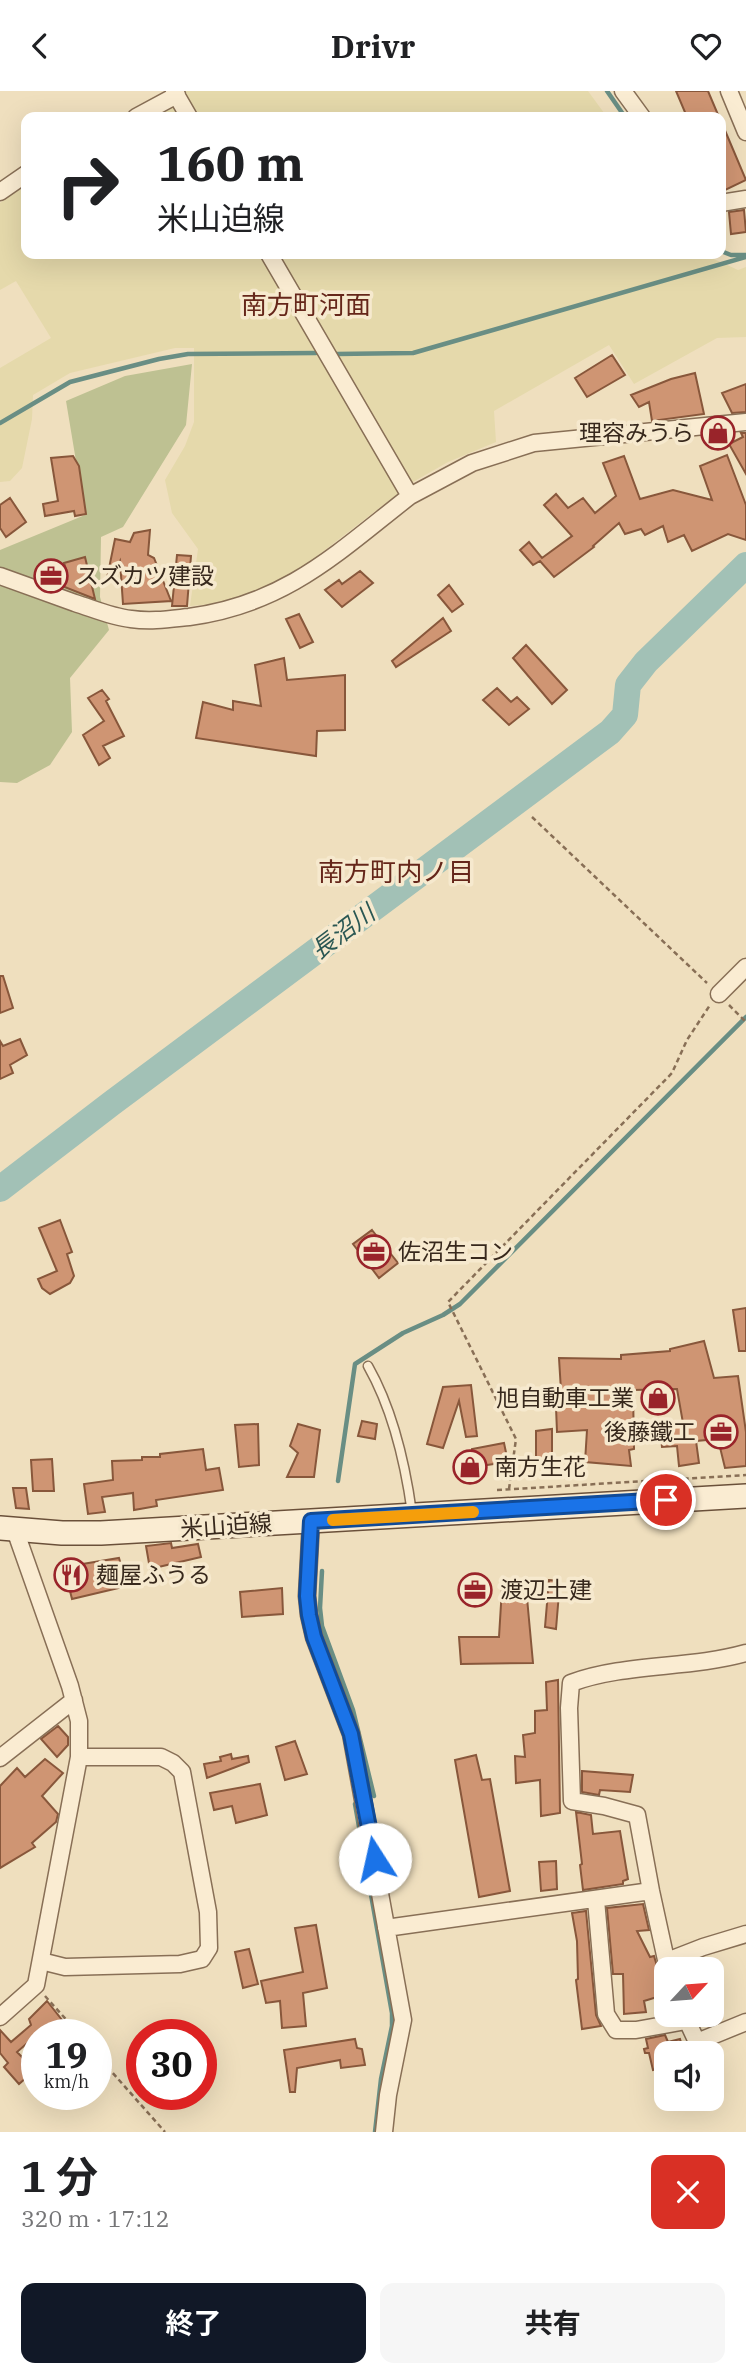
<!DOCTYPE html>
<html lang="ja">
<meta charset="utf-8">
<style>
body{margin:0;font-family:"IBM Plex Serif","Noto Sans JP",serif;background:#f6f6f6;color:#202124;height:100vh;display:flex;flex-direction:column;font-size:26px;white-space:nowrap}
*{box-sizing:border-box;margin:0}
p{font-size:23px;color:#757577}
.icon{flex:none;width:38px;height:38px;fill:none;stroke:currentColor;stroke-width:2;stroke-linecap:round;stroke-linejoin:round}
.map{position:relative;height:2041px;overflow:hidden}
.drawer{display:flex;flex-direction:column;background:#fff;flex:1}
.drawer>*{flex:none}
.guide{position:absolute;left:21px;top:21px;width:705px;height:147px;border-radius:14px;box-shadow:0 7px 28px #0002;background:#fff;color:#202124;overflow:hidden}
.needle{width:46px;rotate:64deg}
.controls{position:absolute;left:654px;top:1866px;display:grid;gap:14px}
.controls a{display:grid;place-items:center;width:70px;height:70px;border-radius:14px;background:#fff;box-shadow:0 7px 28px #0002;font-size:35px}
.speed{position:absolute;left:21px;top:1928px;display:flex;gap:14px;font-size:35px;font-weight:700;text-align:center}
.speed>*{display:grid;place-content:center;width:91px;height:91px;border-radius:50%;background:#fff;box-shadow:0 7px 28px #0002;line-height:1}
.speed small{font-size:18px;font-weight:400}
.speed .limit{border:10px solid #d22;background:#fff;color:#111}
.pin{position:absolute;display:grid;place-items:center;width:60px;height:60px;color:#fff;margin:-30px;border:4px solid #fff;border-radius:50%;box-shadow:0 2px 7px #0007}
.me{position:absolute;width:77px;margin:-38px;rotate:350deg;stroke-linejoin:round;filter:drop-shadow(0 0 5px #0008)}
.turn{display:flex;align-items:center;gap:24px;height:147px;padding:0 21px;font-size:32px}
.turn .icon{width:91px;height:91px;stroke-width:2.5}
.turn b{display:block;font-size:49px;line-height:60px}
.round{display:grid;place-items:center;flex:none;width:74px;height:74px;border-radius:14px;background:#f6f6f6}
.overview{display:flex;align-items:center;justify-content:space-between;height:119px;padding:0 21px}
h1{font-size:42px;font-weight:700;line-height:52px}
.action{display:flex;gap:14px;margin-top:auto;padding:14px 21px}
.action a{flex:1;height:80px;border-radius:14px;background:#111827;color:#fff;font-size:28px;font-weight:700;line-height:80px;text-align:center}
.action a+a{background:#f6f6f6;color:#202124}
header{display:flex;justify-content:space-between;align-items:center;height:91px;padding:0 21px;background:#fff;font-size:32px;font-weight:700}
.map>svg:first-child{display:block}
</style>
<header><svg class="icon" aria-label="back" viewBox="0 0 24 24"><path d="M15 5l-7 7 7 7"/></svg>Drivr<svg class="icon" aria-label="heart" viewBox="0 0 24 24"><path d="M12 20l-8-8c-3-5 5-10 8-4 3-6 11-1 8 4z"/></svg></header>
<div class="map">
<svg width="746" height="2041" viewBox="0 0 746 2041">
<rect width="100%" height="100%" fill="#efdfbe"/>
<path fill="#e5d9ab" d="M 185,0 L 588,0 L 607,26 L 151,26 L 188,6 Z
M 26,93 L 26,163 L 703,163 L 738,179 L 746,176 L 746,246 L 717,247 L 634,293 L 609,254 L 494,320 L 496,351 L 448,371 L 413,391 L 299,479 L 259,501 L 212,513 L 190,515 L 198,458 L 172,422 L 165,389 L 185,355 L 194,331 L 194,257 L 175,257 L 70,282 L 33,304 L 32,328 L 22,377 L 10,390 L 0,391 L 0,277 L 51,247 L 16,190 L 0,199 L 0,112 Z"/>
<path fill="#bec192" d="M 192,273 L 186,334 L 123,436 L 101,446 L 100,506 L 109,539 L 70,587 L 72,641 L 50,674 L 17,692 L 0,691 L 0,459 L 85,424 L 66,310 L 125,285 Z"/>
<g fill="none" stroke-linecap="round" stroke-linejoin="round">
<path stroke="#698e84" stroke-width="4.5" d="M 607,0 L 625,26
M 721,160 L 731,164 L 746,164
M 336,263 L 413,262 L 746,166
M 0,332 L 70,291 L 159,268 L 188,263 L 316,262
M 338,1390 L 355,1273 L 403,1242 L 443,1224 L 460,1213 L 746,926
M 322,1480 L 320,1517 L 322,1535 L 353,1619 L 374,1705
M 355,1713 L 392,1922 L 392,1935 L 381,1988 L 375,2041"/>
<path stroke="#a2c1b6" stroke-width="26" d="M 0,1098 L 112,1012 L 610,641 L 625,624 L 628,594 L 646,571 L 746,474"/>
</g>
<path fill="#cf9573" stroke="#88573b" stroke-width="2" d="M 676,0 L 708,0 L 719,26 L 687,26 Z
M 721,30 L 746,89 L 721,101 Z
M 744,119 L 746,141 L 731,143 L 729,121 Z
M 612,264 L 625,284 L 587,306 L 575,287 Z
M 695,282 L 704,323 L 652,330 L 649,311 L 639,316 L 631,304 L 671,288 Z
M 746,293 L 746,321 L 732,322 L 722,302 Z
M 741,342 L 746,342 L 746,383 L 729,353 L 743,346 Z
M 727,364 L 746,414 L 746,449 L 728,443 L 692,460 L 684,444 L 668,451 L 663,435 L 645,444 L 641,438 L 625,443 L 619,432 L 593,455 L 594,456 L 554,486 L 540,470 L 533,474 L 520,459 L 529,451 L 542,467 L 572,445 L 544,414 L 556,403 L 568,417 L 583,407 L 595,422 L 616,405 L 603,372 L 624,365 L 640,408 L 673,399 L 712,409 L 700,375 Z
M 73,365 L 79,375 L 86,423 L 75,425 L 74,420 L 45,425 L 43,413 L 58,410 L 51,367 Z
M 10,407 L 26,431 L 6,446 L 0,437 L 0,414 Z
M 150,439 L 148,464 L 154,467 L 171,510 L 123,513 L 120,470 L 110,488 L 107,487 L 115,448 L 130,451 L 134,442 Z
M 177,464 L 191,465 L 187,515 L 172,515 Z
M 85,466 L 95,508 L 62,495 L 67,481 L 64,472 Z
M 360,480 L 373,492 L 342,516 L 325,499 L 339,489 L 342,493 Z
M 449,494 L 463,513 L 452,521 L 438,504 Z
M 299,523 L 313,551 L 300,557 L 286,528 Z
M 443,527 L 451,540 L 396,576 L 392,570 Z
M 526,554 L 567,599 L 552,613 L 513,567 Z
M 284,567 L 287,589 L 345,584 L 345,639 L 317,640 L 316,665 L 196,647 L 203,611 L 233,619 L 233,610 L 261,615 L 255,574 Z
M 497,597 L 511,611 L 517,606 L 529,618 L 509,634 L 483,609 Z
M 102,599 L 109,608 L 106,610 L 124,645 L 103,655 L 110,667 L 99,674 L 83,644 L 104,630 L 88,607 Z
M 0,885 L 3,885 L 13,917 L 0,922 Z
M 20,948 L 27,964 L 10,974 L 13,982 L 0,988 L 0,950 L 3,955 Z
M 60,1129 L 72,1161 L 67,1163 L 74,1185 L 70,1192 L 50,1203 L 42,1197 L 38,1188 L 57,1180 L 39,1137 Z
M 372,1139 L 398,1172 L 379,1187 L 353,1153 Z
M 746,1217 L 746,1260 L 739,1260 L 733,1219 Z
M 704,1250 L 714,1287 L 738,1285 L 746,1341 L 746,1375 L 725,1377 L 718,1348 L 696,1350 L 699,1372 L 679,1375 L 677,1355 L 662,1356 L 660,1336 L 683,1332 L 677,1298 L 633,1299 L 634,1358 L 629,1359 L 631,1375 L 585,1371 L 587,1339 L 557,1341 L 556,1316 L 562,1316 L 559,1267 L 621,1268 L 621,1264 L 670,1260 L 670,1258 Z
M 471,1294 L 477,1345 L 466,1346 L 459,1310 L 443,1357 L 427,1353 L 443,1296 Z
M 362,1330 L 377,1333 L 375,1348 L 358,1345 Z
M 258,1333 L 259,1374 L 239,1376 L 235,1334 Z
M 298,1333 L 320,1339 L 314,1386 L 287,1386 L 298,1362 L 290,1355 Z
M 552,1338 L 552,1373 L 536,1371 L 536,1340 Z
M 504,1352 L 508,1371 L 473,1376 L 472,1358 Z
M 203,1358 L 206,1379 L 219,1377 L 223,1399 L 156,1409 L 157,1415 L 134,1419 L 133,1402 L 102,1406 L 105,1421 L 88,1423 L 84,1393 L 113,1389 L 112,1370 L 142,1369 L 142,1366 L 160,1366 L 160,1363 Z
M 52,1368 L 54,1400 L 33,1400 L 31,1369 Z
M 13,1397 L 26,1397 L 29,1418 L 16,1417 Z
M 171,1452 L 172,1457 L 198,1453 L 201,1466 L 150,1478 L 146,1455 Z
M 119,1467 L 127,1495 L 72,1508 L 64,1476 Z
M 549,1489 L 560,1490 L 556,1538 L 545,1536 Z
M 526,1496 L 533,1572 L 461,1573 L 459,1546 L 499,1546 L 502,1497 Z
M 282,1497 L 283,1523 L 242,1526 L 240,1501 Z
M 558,1589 L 560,1722 L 541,1725 L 540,1689 L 516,1692 L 515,1665 L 525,1666 L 523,1644 L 535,1642 L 535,1620 L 547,1619 L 546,1591 Z
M 58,1635 L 68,1646 L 68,1654 L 57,1666 L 41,1648 Z
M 295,1650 L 307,1683 L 285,1689 L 276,1656 Z
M 231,1663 L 232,1668 L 248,1665 L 249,1671 L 207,1687 L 204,1673 L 221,1670 L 220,1666 Z
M 476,1664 L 482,1689 L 490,1688 L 510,1800 L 479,1806 L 455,1669 Z
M 45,1668 L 63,1682 L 42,1705 L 58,1723 L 56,1731 L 32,1752 L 35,1756 L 0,1777 L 0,1695 L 17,1677 L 25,1686 Z
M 582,1680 L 633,1684 L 630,1701 L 600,1699 L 599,1704 L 582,1701 Z
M 260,1693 L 267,1724 L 236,1732 L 232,1715 L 214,1719 L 210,1702 Z
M 576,1721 L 591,1724 L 593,1743 L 620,1740 L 628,1788 L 623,1790 L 623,1793 L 583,1799 L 580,1774 L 582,1773 Z
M 556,1770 L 557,1798 L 541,1800 L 539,1771 Z
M 643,1813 L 649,1839 L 637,1840 L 650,1866 L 654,1865 L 660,1885 L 666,1888 L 667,1903 L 644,1910 L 646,1921 L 624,1923 L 623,1883 L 613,1883 L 607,1817 Z
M 586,1820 L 596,1924 L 601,1935 L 582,1938 L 576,1889 L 578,1888 L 577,1850 L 572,1822 Z
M 316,1834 L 327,1897 L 303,1902 L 306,1935 L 282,1937 L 280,1910 L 266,1912 L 261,1890 L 303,1881 L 295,1837 Z
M 249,1858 L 258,1893 L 243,1897 L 235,1861 Z
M 47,1910 L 74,1944 L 54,1944 L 47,1935 L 17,1961 L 35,1979 L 19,1993 L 4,1976 L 8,1972 L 0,1962 L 0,1939 L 11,1951 L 31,1934 L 29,1928 Z
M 665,1944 L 668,1951 L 680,1948 L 684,1962 L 667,1962 L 667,1976 L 653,1979 L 649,1962 L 645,1962 L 644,1958 L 648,1957 L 646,1948 Z
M 355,1948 L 357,1957 L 362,1958 L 365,1974 L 341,1977 L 340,1969 L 297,1977 L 295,2001 L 290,2001 L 284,1959 Z"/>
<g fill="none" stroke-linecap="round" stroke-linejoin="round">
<defs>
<path id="service" d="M 368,1275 C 393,1319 405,1371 412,1422"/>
<path id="minor" d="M 174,0 L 189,26
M 623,0 L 642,26
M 729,0 L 746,41
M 136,26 L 177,4
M 0,101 L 26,83
M 721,112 L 746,108
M 410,405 L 472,372 L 534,352 L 746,331
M 0,485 C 25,494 50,503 75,512 C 94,518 112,526 131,528 C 151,531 170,528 189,526 C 286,513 337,462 410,405 L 269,163
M 719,903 L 746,876
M 311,1430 L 307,1505 L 309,1524 L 314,1546 L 351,1643 L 403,1929 L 388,2004 L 384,2041
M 0,1667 L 74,1609
M 596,1809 L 606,1923 L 616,1939 L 636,1939 L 686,1930
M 386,1837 L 651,1800
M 41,1870 L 65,1876 L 180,1873 L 202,1868 L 209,1857 L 208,1821 L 182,1681 L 173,1672 L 161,1666 L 79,1666
M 667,1870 L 703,1856 L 746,1843
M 668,1878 L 651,1800 L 637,1724 L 604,1715 L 572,1710 L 569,1617 L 571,1592 C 625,1572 689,1578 746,1562
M 684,1923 L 697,1951 L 746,1931
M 0,1926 L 36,1894 L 79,1666 L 79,1630 L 70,1595 L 15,1439"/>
<path id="secondary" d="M 0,1437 L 62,1442 L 101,1442 L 746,1405"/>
</defs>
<use href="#service" stroke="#886f56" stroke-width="11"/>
<use href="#minor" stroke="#886f56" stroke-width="19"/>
<use href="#secondary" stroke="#6a503a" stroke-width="26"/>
<path stroke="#886f56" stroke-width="2.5" stroke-dasharray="5 3.5" stroke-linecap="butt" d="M 532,726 L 707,892
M 729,914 L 746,931
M 509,1398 L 516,1348 L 448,1211 L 672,982 L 687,949 L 710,914
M 497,1399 L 746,1384
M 45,1905 L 80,1944
M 96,1963 L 165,2041"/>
<use href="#service" stroke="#faecd2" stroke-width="8"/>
<use href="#minor" stroke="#faecd2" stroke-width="16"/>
<use href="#secondary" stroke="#faecd2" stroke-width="23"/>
</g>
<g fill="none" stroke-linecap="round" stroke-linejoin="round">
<defs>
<path id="route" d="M 375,1768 L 351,1643 L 314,1546 L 309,1524 L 307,1505 L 311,1430 L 666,1409"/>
</defs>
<use href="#route" stroke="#114b97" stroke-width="18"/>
<use href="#route" stroke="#1a73e8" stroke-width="12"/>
<path stroke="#f59e0b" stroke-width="12" d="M 333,1429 L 473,1421"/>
</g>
<defs>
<symbol id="shop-ring" viewBox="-11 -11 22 22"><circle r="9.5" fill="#f6e9ce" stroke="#99242a" stroke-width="1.5"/><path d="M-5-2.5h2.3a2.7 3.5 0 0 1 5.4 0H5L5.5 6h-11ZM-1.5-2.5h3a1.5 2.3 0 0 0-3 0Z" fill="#99242a"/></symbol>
<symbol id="office-ring" viewBox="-11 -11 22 22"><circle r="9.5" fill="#f6e9ce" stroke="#99242a" stroke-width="1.5"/><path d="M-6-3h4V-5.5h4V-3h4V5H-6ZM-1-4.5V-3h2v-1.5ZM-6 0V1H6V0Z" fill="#99242a"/></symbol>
<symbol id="restaurant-ring" viewBox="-11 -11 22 22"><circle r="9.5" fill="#f6e9ce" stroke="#99242a" stroke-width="1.5"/><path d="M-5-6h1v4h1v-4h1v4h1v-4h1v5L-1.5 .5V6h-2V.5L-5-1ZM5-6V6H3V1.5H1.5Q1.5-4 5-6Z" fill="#99242a"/></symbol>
</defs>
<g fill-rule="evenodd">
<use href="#shop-ring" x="699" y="323" width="38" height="38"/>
<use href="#office-ring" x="32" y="466" width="38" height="38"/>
<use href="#office-ring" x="355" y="1142" width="38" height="38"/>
<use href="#shop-ring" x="639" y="1288" width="38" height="38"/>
<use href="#office-ring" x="702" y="1322" width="38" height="38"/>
<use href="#shop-ring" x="451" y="1357" width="38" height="38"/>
<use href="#restaurant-ring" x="52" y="1465" width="38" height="38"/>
<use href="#office-ring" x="456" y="1480" width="38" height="38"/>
</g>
<g text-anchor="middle" stroke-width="7" stroke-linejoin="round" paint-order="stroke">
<g font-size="23" fill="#37281c" stroke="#f6e9ce" text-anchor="start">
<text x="694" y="350" text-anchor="end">理容みうら</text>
<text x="76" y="493">スズカツ建設</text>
<text x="398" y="1169">佐沼生コン</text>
<text x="634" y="1315" text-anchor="end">旭自動車工業</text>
<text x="696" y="1349" text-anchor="end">後藤鐵工</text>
<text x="494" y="1384">南方生花</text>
<text x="96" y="1492">麺屋ふうる</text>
<text x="500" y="1507">渡辺土建</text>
</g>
<g font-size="23" fill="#37281c" stroke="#f6e9ce">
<text transform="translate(226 1435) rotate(-4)" y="8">米山迫線</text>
</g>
<g font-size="24" font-style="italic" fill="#2a5753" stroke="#f6e9ce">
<text transform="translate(343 841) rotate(-37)" y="8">長沼川</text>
</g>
<g font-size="26" fill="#65261a" stroke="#f6e9ce">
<text x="306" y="223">南方町河面</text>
<text x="396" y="790">南方町内ノ目</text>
</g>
</g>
</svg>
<div class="controls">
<a><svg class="needle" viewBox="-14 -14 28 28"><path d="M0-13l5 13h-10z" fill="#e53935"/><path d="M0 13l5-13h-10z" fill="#757577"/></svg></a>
<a><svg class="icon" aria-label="sound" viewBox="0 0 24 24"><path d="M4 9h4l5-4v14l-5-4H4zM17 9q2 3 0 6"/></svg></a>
</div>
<div class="speed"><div>19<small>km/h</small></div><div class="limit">30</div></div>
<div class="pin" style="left:666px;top:1409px;background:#d93025"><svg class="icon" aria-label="arrive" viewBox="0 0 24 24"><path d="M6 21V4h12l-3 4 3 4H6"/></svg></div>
<svg class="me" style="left:375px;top:1768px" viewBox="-20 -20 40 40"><circle r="19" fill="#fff"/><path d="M0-13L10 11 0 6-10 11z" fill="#1a73e8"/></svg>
<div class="guide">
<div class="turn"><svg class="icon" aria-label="right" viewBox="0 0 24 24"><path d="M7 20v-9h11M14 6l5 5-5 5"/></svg><div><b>160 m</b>米山迫線</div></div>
</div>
</div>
<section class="drawer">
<div class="overview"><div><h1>1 分</h1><p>320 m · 17:12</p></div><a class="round" style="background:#d93025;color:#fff"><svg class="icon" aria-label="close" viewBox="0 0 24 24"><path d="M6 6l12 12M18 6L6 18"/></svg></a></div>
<div class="action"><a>終了</a><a>共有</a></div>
</section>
